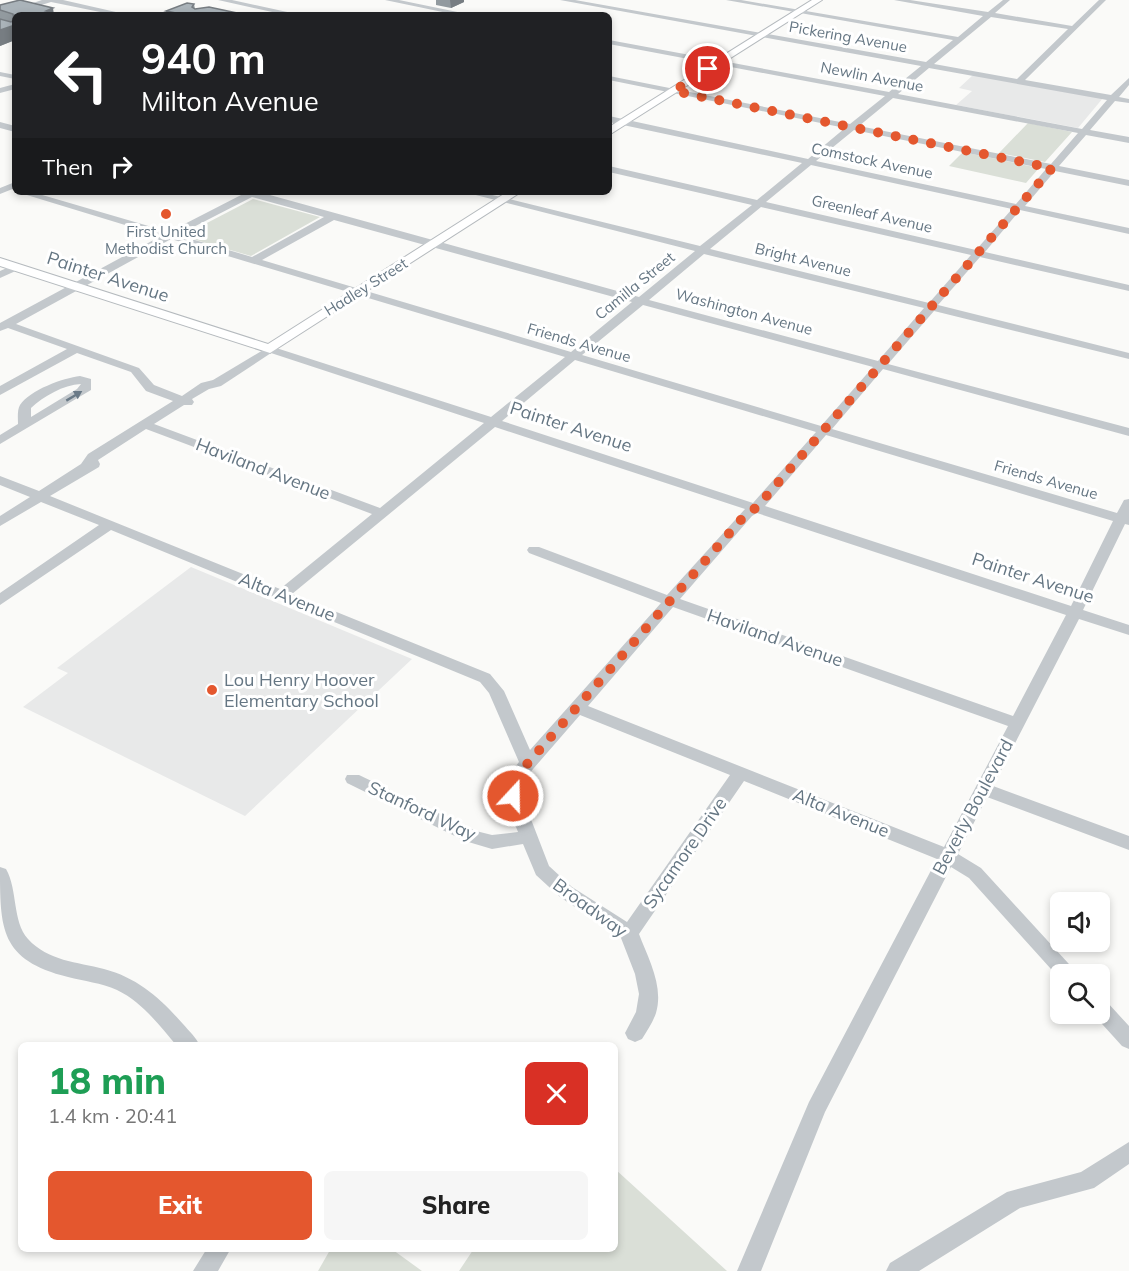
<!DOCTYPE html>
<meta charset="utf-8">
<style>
body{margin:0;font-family:Mulish,sans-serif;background:#f6f6f6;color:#222;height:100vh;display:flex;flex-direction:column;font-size:22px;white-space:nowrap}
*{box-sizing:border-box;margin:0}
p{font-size:20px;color:#767676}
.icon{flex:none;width:33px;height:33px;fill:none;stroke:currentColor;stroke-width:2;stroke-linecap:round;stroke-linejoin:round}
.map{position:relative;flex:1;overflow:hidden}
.details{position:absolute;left:18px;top:1042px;width:600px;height:210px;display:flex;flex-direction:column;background:#fff;border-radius:9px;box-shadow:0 3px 9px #0003}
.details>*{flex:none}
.banner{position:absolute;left:12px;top:12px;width:600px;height:183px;border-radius:9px;box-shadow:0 3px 9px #0003;background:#202124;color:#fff;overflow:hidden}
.tools{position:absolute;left:1050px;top:892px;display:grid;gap:12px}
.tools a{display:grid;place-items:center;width:60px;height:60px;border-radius:9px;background:#fff;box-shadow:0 3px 9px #0003;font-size:30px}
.pin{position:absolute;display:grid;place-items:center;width:51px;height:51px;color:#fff;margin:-26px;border:3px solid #fff;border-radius:50%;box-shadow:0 2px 6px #0007}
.me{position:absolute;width:66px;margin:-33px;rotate:21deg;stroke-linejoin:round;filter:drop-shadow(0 0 4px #0008)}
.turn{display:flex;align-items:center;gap:21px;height:126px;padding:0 30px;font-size:27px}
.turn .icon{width:78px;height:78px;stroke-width:2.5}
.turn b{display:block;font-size:42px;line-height:51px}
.then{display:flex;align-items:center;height:57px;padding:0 30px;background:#0003;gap:12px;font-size:22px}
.round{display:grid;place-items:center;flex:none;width:63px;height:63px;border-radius:9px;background:#f6f6f6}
.overview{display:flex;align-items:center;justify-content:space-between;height:102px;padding:0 30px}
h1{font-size:36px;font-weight:800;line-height:45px;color:#1e9e55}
.primary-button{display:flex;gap:12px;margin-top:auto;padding:12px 30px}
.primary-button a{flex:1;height:69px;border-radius:9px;background:#e4572e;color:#fff;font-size:24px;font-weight:800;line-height:69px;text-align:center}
.primary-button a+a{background:#f6f6f6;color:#222}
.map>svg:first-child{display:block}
</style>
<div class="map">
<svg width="1129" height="1271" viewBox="0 0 1129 1271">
<rect width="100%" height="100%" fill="#fafaf8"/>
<path fill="#e8e9e9" d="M 973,75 L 1103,98 L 1078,128 L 956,105 L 972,91 L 959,88 Z
M 191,567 L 412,659 L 245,816 L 23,707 L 68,673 L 57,668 Z"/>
<path fill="#dadfd7" d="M 1028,123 L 1072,132 L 1045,162 L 999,153 Z
M 963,152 L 1039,168 L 1026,183 L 949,166 Z
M 253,199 L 320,217 L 251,256 L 182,236 Z
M 615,1169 L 727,1271 L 459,1271 L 473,1250 L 615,1250 Z
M 330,1250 L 393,1250 L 422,1271 L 318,1271 Z"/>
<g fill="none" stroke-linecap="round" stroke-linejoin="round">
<defs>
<path id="major" d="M 812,0 L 822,0 L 609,135 L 609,127 Z
M 507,192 L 521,192 L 270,353 L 0,266 L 0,258 L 268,344 Z"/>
</defs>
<use href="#major" stroke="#b5babe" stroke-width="2"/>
<path fill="#c3c8cc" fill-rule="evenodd" d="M 42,0 L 63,0 L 129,15 L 115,15 L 51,2 L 0,18 L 0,14 Z
M 218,0 L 232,0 L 301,15 L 286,15 Z
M 385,0 L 399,0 L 472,15 L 457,15 Z
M 560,0 L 575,0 L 926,62 L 953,40 L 726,0 L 741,0 L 958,37 L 983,16 L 894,0 L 910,0 L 988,12 L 1003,0 L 1010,0 L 995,13 L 1072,26 L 1099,0 L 1106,0 L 1025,80 L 1111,95 L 1129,78 L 1129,85 L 1119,97 L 1129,99 L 1129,103 L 1115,101 L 1090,130 L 1129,137 L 1129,143 L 1086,135 L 1059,166 L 1129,180 L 1129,186 L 1055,171 L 1025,206 L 1129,228 L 1129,234 L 1020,210 L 985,252 L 1129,285 L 1129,291 L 980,257 L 938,305 L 1129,353 L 1129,359 L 934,311 L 888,364 L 1129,428 L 1129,436 L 883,369 L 832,429 L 1117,513 L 1124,500 L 1129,499 L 1129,525 L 1125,524 L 1083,610 L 1129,625 L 1129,635 L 1079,619 L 993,786 L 1129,836 L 1129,850 L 987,797 L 958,854 L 981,868 L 1079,975 L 1060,975 L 1060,979 L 969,878 L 951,867 L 825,1112 L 761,1271 L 737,1271 L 809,1102 L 937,859 L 744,781 L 639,934 C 648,958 664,986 656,1013 C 653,1022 647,1031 642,1039 L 635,1042 L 628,1039 L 625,1033 L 636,1012 L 639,994 L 635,974 L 621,938 L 560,897 L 536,875 L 523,844 L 492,849 L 465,841 L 347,783 L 345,779 L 347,775 L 359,775 L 476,831 L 492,835 L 518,832 C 508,805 497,788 519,762 L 489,693 L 480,682 L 111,530 L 0,605 L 0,593 L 99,525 L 41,502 L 0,526 L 0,516 L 30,497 L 0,485 L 0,476 L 39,491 L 81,464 L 88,454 L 173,401 L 146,391 L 131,372 L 77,353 L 0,395 L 0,386 L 67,349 L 8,328 L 0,331 L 0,323 L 161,236 L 17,192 L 32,192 L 169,232 L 243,194 L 241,192 L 259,192 L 639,297 L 695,251 L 464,192 L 480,192 L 700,246 L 752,205 L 609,172 L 609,166 L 757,200 L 802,163 L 609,122 L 609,116 L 808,159 L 845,128 L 609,80 L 609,76 L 850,124 L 885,96 L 609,44 L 609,40 L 889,92 L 921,66 ZM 991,17 L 1068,29 L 1017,79 L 934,64 ZM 929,68 L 1107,100 L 1082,129 L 898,94 ZM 893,98 L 1078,133 L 1051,164 L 859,126 ZM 854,130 L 1046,169 L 1016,204 L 816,161 ZM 811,165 L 1012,209 L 976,250 L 766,202 ZM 252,197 L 324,217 L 252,257 L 178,235 ZM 761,207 L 971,255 L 929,303 L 710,249 ZM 334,220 L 632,302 L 571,352 L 262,260 ZM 171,239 L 565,357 L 491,417 L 270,346 L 213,380 L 201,383 L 182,396 L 154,385 L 139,368 L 16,324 ZM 704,254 L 924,308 L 878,361 L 649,300 ZM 643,305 L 873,367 L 821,426 L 582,355 ZM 271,353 L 484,423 L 380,508 L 154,424 L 184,405 L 192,405 L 194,402 L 192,399 L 209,389 L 221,386 ZM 575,360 L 816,432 L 753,503 L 502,421 ZM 495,427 L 745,509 L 667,595 L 539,547 L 529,547 L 527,550 L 529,553 L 661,603 L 530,750 L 504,691 L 490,674 L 292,594 ZM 146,429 L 372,514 L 280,589 L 50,496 L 99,467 L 100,464 L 98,460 ZM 826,435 L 1113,521 L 1071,606 L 765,506 ZM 757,513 L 1066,615 L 1013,716 L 680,599 L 752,516 ZM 673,607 L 1008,726 L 944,847 L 588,706 ZM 580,715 L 730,775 L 627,922 L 572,887 L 549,866 L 522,796 L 527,776 Z
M 0,72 L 15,75 L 15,79 L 0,76 Z
M 15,84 L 15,89 L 0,93 L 0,88 Z
M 0,122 L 15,126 L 15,132 L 0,128 Z
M 15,182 L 15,188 L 0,194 L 0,188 Z
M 16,264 L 20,265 L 20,269 L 0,278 L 0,271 Z
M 80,376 L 91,379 L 91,390 L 0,444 L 0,435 L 18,424 C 18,419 17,410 20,405 C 30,390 63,378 80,376 ZM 81,384 L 77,389 L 31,417 L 31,408 C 44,396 63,385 81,384 Z
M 0,867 L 6,869 C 18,890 12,921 28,939 C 48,961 77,962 104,969 C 138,978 160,998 183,1024 C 189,1031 196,1037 200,1046 L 177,1046 C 159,1025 142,1002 117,990 C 101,983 84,981 68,977 C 0,960 0,929 0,867 Z
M 1100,1000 L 1107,1002 L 1129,1026 L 1129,1049 L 1122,1046 L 1093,1014 L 1100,1014 Z
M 1129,1142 L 1129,1164 L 1094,1188 L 1020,1208 L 919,1271 L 886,1271 L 890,1263 L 1007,1192 L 1081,1172 Z
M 206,1250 L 230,1250 L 218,1271 L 193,1271 Z"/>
<use href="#major" fill="#fff" fill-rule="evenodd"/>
</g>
<path fill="#929a9f" d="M 436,0 L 464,0 L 464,2 L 451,8 L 436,5 Z
M 194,4 L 195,9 L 237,15 L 166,15 L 166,11 Z
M 0,5 L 15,15 L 15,40 L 0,46 Z"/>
<path fill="#777d82" d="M 450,0 L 464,0 L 464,2 L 451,8 Z
M 53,8 L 54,15 L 41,15 L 46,11 Z
M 15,25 L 15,40 L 0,46 L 0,30 Z"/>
<path fill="#aab3b9" stroke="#777d82" stroke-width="1.5" d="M 20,0 L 53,8 L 46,11 L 51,12 L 41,15 L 15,15 L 15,25 L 0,30 L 0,19 L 11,22 L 14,20 L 13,14 L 0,10 L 0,5 Z
M 187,3 L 194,4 L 192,7 L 195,9 L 209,7 L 237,13 L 232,15 L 186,15 L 166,11 Z"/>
<defs><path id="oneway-solid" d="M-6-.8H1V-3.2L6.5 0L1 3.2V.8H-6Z" transform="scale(1.5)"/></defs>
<use fill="#6a7a87" href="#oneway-solid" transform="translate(74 396) rotate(-31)"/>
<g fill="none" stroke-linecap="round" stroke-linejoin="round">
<path stroke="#e4572e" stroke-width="10" stroke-dasharray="0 18" d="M 513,796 L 519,774 L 528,763 L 747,513 L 756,508 L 1052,168 L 674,91 L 708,69"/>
</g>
<g fill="#e4572e" stroke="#fff" stroke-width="2">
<circle cx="166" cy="214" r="6"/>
<circle cx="212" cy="690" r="6"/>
</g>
<g text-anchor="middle" stroke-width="6" stroke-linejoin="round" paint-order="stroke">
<g font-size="15" fill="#657683" stroke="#fff">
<text transform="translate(848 37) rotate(10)" y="5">Pickering Avenue</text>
<text transform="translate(872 77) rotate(11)" y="5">Newlin Avenue</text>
<text transform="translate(872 161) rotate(12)" y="5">Comstock Avenue</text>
<text transform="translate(872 214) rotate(13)" y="5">Greenleaf Avenue</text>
<text transform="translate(803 260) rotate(14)" y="5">Bright Avenue</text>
<text transform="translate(635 286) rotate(-39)" y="5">Camilla Street</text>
<text transform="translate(366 287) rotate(-32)" y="5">Hadley Street</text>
<text transform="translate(744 312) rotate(15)" y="5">Washington Avenue</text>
<text transform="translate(579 343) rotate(16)" y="5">Friends Avenue</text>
<text transform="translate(1046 480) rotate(16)" y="5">Friends Avenue</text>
</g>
<g font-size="15" fill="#657683" stroke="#fff">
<text x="166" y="237">First United<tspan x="166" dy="17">Methodist Church</tspan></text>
</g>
<g font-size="18" fill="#657683" stroke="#fff">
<text transform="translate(108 277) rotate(18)" y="6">Painter Avenue</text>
<text transform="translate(571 427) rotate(18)" y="6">Painter Avenue</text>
<text transform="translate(263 469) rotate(21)" y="6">Haviland Avenue</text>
<text transform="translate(1033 578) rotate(18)" y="6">Painter Avenue</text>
<text transform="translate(287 597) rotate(22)" y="6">Alta Avenue</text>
<text transform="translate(775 638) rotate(19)" y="6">Haviland Avenue</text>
<text transform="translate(973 807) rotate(-62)" y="6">Beverly Boulevard</text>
<text transform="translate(422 811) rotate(25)" y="6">Stanford Way</text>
<text transform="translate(841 813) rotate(22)" y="6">Alta Avenue</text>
<text transform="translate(685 853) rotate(-55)" y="6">Sycamore Drive</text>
<text transform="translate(590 908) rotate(36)" y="6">Broadway</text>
</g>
<g font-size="18" fill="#657683" stroke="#fff" text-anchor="start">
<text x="224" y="686">Lou Henry Hoover<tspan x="224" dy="21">Elementary School</tspan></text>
</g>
</g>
</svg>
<div class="tools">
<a><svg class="icon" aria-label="sound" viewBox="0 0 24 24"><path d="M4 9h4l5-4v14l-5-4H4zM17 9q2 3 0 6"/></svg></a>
<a><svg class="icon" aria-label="search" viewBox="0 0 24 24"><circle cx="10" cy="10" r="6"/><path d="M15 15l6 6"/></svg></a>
</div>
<div class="pin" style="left:708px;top:69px;background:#d93025"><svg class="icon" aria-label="arrive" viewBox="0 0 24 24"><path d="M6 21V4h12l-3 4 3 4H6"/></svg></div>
<svg class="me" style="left:513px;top:796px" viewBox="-20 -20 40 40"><circle r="17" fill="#e4572e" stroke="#fff" stroke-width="3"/><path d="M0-11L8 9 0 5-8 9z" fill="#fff"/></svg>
<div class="banner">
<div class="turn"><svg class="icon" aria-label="left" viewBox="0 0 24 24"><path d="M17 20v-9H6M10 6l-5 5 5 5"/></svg><div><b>940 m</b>Milton Avenue</div></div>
<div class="then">Then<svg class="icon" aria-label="right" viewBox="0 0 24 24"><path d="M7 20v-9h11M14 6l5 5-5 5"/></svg></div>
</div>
<section class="details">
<div class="overview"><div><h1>18 min</h1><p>1.4 km · 20:41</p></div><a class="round" style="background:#d93025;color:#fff"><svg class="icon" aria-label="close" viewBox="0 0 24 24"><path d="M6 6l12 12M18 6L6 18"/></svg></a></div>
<div class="primary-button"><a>Exit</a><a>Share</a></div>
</section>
</div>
